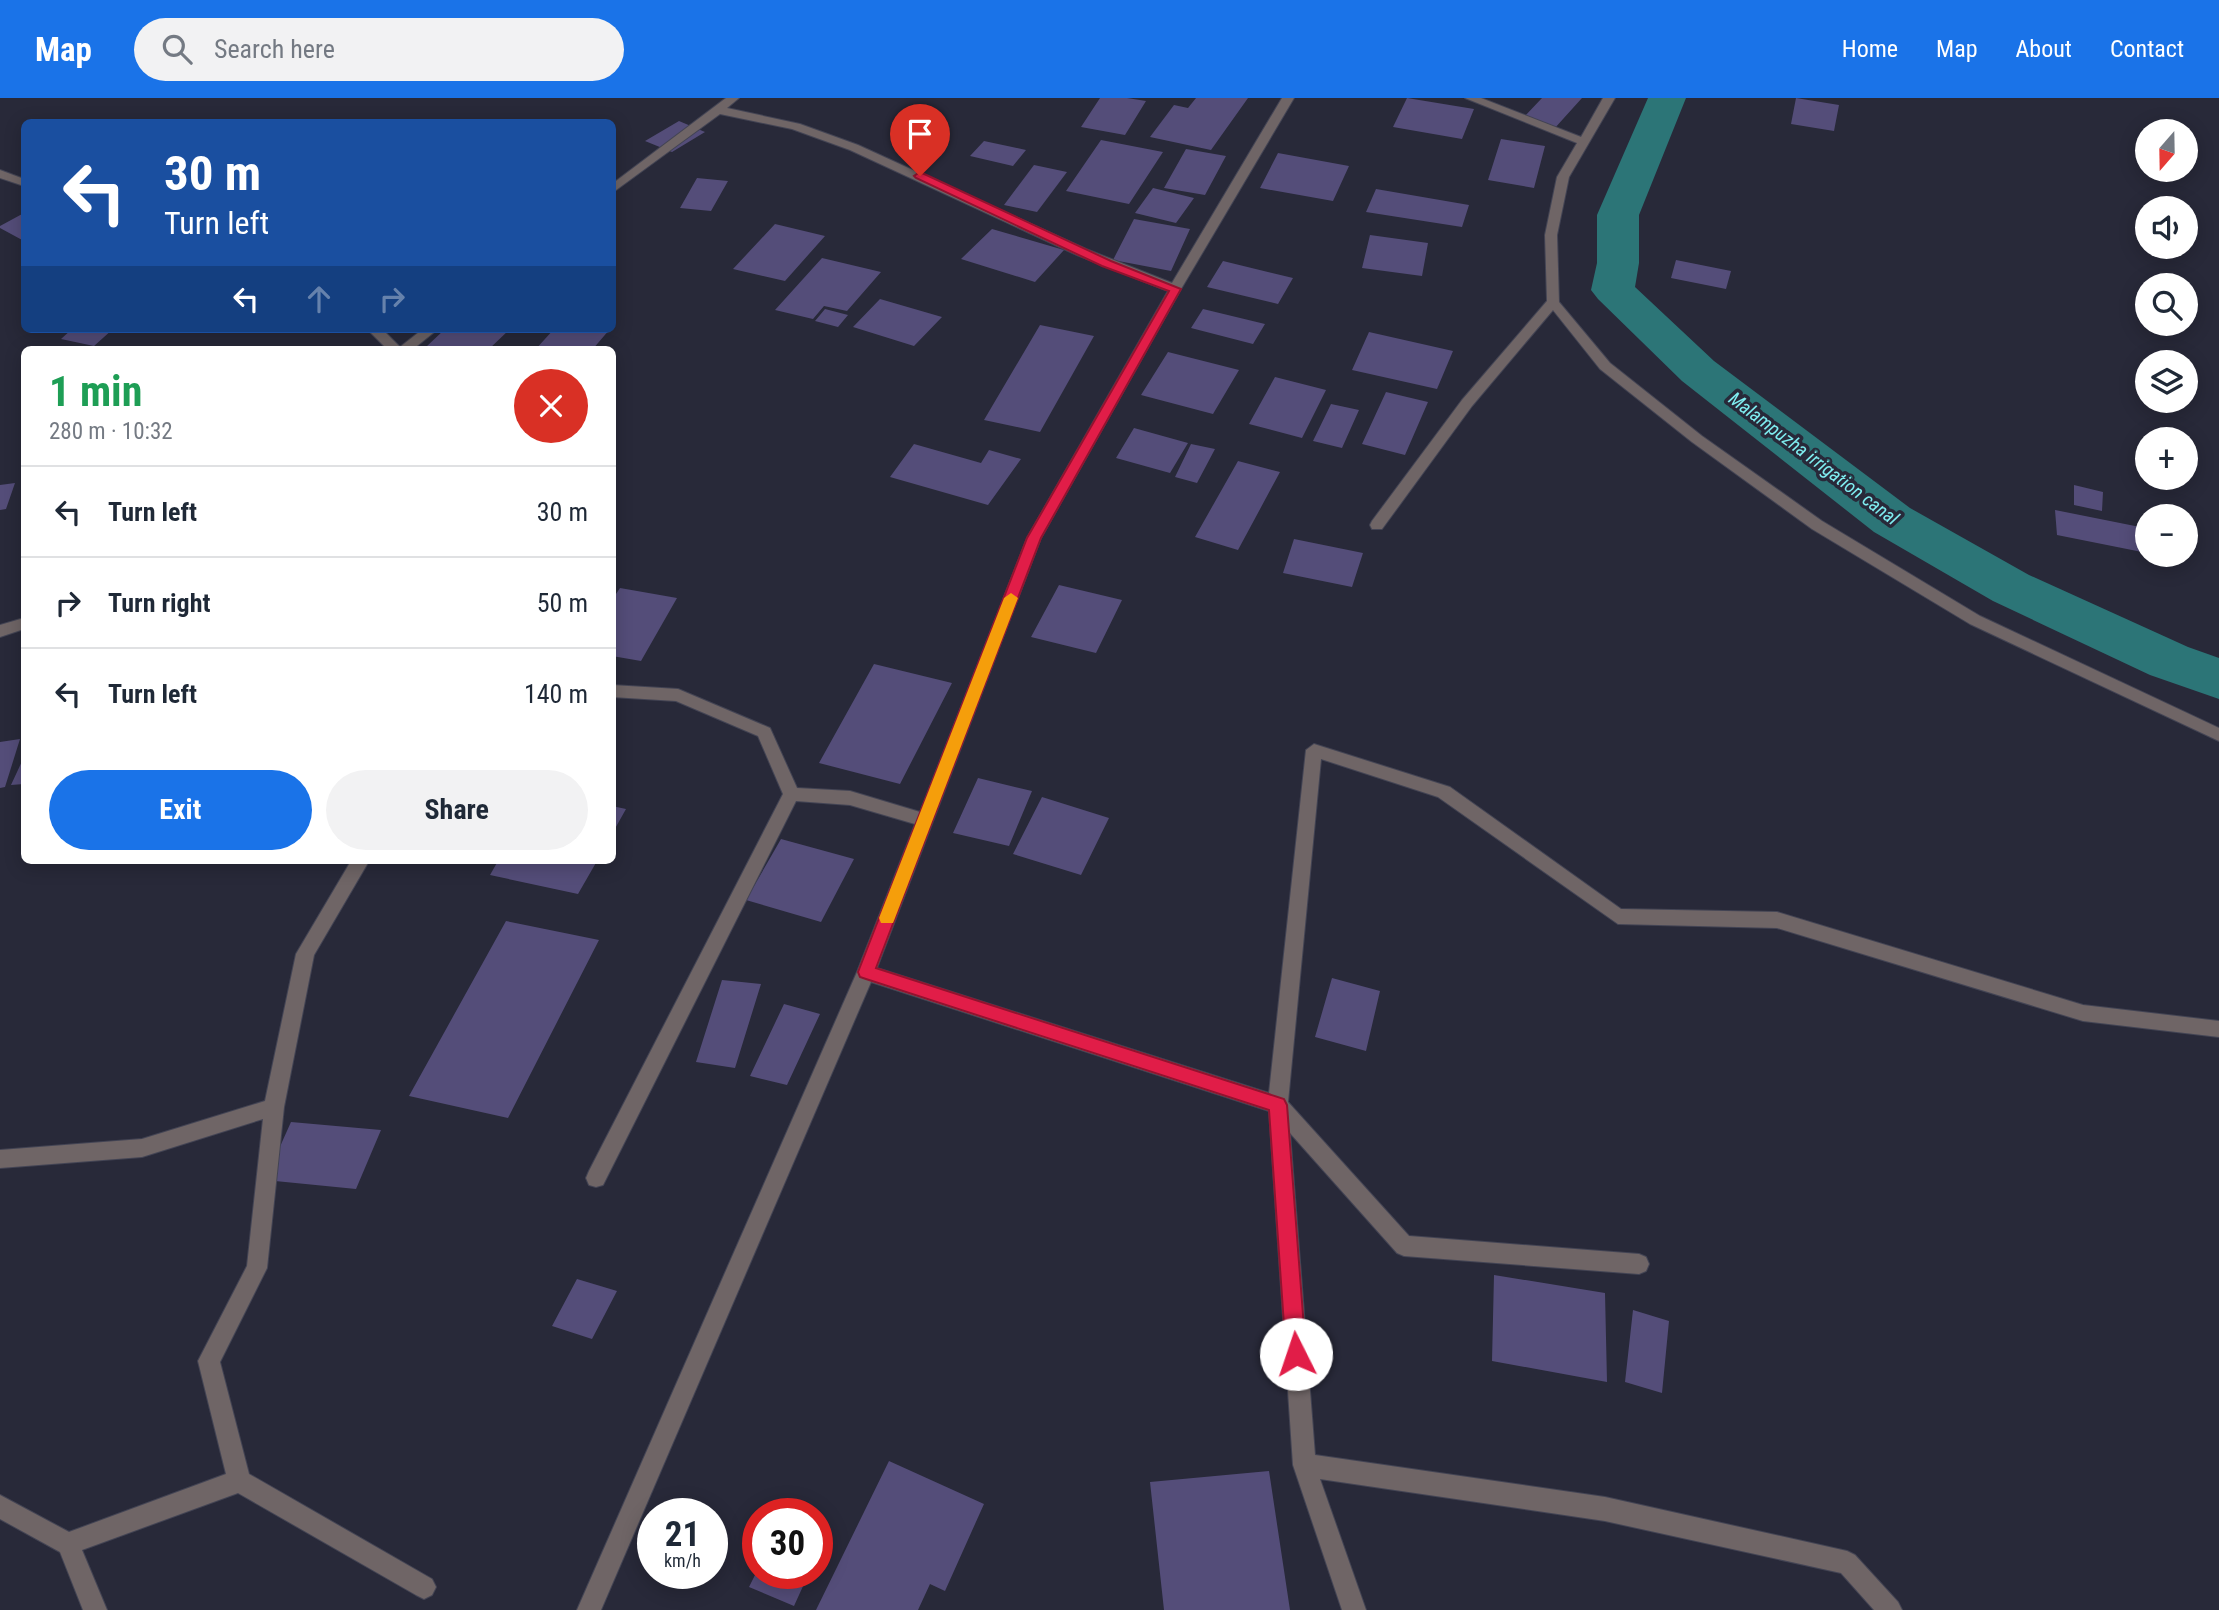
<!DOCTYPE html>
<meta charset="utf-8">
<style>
body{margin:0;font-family:"Roboto Condensed",sans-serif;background:#f2f2f3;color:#1f2937;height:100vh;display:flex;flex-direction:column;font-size:26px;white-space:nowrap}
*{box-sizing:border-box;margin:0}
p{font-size:23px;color:#747a83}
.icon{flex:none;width:38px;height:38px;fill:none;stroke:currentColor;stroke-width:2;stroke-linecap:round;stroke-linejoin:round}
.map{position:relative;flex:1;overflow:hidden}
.details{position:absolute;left:21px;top:248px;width:595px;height:518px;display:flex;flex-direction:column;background:#fff;border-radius:10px;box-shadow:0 4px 18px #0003}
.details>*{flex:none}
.banner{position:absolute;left:21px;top:21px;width:595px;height:214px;border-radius:10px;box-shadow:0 4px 18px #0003;background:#1a4fa0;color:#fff;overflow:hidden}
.needle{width:46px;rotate:200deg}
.tools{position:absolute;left:2135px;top:21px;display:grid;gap:14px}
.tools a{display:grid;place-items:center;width:63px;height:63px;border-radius:50%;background:#fff;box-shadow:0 4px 18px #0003;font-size:35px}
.speed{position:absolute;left:637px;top:1400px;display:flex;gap:14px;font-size:35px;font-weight:700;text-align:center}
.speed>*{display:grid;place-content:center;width:91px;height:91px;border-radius:50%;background:#fff;box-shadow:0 4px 18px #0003;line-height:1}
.speed small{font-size:18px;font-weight:400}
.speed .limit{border:10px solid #d22;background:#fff;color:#111}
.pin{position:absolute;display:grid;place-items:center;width:60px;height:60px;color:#fff;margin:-72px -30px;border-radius:50% 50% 50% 0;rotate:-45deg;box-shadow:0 0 7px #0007}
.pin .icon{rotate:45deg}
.me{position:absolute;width:77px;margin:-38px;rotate:356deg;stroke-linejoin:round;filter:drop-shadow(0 0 5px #0008)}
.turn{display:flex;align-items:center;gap:24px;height:147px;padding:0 28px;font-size:32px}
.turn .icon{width:91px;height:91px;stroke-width:2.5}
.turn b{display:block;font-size:49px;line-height:60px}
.lanes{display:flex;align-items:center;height:66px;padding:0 28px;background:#0003;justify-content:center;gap:35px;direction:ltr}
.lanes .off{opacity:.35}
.round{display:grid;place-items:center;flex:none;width:74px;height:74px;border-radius:37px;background:#f2f2f3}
.head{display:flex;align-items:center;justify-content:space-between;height:119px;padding:0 28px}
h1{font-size:42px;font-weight:700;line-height:52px;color:#1e9e55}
.button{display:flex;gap:14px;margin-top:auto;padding:14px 28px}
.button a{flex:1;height:80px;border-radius:42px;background:#1a73e8;color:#fff;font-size:28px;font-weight:700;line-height:80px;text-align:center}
.button a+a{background:#f2f2f3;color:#1f2937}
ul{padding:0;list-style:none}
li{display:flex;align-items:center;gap:21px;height:91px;padding:0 28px;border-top:2px solid #e0e1e3}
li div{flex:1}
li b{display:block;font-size:26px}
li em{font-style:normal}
header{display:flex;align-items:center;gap:42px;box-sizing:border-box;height:98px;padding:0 35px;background:#1a73e8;color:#fff}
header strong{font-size:33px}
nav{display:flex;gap:38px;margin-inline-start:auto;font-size:24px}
.search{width:490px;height:63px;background:#f2f2f3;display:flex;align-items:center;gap:18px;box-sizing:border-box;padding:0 24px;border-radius:38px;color:#747a83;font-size:26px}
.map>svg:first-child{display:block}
</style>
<header>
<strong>Map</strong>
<div class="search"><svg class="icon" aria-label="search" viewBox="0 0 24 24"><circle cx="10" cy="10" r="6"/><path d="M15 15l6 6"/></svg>Search here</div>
<nav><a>Home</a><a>Map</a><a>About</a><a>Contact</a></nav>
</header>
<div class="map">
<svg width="2219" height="1512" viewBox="0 0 2219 1512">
<rect width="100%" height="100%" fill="#282939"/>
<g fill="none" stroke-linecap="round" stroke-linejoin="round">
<path fill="#2c7577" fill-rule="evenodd" d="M 1648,0 L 1686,0 L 1639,117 L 1639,165 L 1635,189 L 1714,263 L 1910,410 L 2029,477 L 2188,549 L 2219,560 L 2219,601 L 2150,577 L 1993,503 L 1874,434 L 1682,283 L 1598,201 L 1591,192 L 1597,165 L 1597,117 Z"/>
</g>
<path fill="#544d79" d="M 1100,0 L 1127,0 L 1146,3 L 1125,37 L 1081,29 Z
M 1196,0 L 1248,0 L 1211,52 L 1150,39 L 1174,7 L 1188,10 Z
M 1407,0 L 1474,11 L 1462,41 L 1393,29 Z
M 1542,0 L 1582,0 L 1554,31 L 1522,21 Z
M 1796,0 L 1839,7 L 1834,33 L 1791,26 Z
M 679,23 L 705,34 L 672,54 L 645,43 Z
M 1501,41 L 1545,48 L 1534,90 L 1488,82 Z
M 1101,42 L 1163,54 L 1129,106 L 1066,93 Z
M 984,43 L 1026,52 L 1013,68 L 970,58 Z
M 1186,51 L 1226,58 L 1205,97 L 1164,90 Z
M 1278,55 L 1349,68 L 1333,103 L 1260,90 Z
M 1034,67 L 1067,74 L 1037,114 L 1004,107 Z
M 697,80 L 728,83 L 711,113 L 680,110 Z
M 1153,90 L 1194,100 L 1176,125 L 1135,115 Z
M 1376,91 L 1469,107 L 1462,129 L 1366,114 Z
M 24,115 L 24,143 L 0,130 L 0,128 Z
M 1134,121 L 1190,131 L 1171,173 L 1113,162 Z
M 775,126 L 825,138 L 785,183 L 733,171 Z
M 992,131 L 1064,152 L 1035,184 L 961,161 Z
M 1370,137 L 1428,145 L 1422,178 L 1362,170 Z
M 822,160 L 881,174 L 847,213 L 824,208 L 813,221 L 775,212 Z
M 1676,162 L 1731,173 L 1726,191 L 1671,180 Z
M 1223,163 L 1293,180 L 1278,206 L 1207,189 Z
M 880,201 L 942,219 L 914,248 L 853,229 Z
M 825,211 L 848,217 L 838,229 L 815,223 Z
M 1203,211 L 1265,226 L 1253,246 L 1191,230 Z
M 1040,227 L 1094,238 L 1040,334 L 984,322 Z
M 72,231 L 113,231 L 94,248 L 61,241 Z
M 445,231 L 510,231 L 488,252 L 438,252 L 426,249 Z
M 554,231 L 610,231 L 592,252 L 535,252 Z
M 1369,234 L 1453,253 L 1437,291 L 1352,272 Z
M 1168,254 L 1239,272 L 1213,316 L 1141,297 Z
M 1275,279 L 1326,292 L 1302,340 L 1249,326 Z
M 1386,294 L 1428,304 L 1405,357 L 1362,346 Z
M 1331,306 L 1359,312 L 1342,350 L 1313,343 Z
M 1134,330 L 1188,345 L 1170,375 L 1116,360 Z
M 914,346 L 981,365 L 989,352 L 1021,361 L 988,407 L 890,379 Z
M 1191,346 L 1215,351 L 1197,385 L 1175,379 Z
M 1238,363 L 1280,374 L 1238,452 L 1195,439 Z
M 15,385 L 6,411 L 0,412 L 0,387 Z
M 2074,387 L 2103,394 L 2102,413 L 2074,407 Z
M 2055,412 L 2145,430 L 2147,455 L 2057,437 Z
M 1294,441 L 1363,455 L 1352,489 L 1283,475 Z
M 1059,487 L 1122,502 L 1096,555 L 1031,539 Z
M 620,490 L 677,500 L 641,563 L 612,558 L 612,502 Z
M 874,566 L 952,585 L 900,686 L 819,665 Z
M 20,641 L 5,689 L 0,690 L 0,644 Z
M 24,659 L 24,686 L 11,687 Z
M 978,680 L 1032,693 L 1009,748 L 953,735 Z
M 1042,699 L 1109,720 L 1081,777 L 1013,756 Z
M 612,708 L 626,711 L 612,736 Z
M 781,741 L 854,761 L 821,824 L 746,802 Z
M 498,763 L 597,763 L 578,796 L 490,777 Z
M 506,823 L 599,842 L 508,1020 L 409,998 Z
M 1332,880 L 1380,893 L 1366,953 L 1315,939 Z
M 722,882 L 761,886 L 735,970 L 696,964 Z
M 784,906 L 820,916 L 787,987 L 750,978 Z
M 291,1024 L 381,1032 L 356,1091 L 265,1082 Z
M 1494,1177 L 1605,1195 L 1607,1284 L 1492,1263 Z
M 577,1181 L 617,1193 L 592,1241 L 552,1228 Z
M 1633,1212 L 1669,1223 L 1662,1295 L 1625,1284 Z
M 889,1363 L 984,1406 L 945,1493 L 930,1486 L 918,1512 L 816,1512 Z
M 1269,1373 L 1290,1512 L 1164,1512 L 1150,1384 Z
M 817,1431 L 827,1435 L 817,1456 Z
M 756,1475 L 809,1475 L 794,1508 L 749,1489 Z"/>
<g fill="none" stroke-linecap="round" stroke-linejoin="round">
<defs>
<path id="street" d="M 726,0 L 739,0 L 727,10 L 800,26 L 858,47 L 1086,151 L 1172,185 L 1282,0 L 1294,0 L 1181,191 L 1041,440 L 877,870 L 1269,995 L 1306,652 L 1314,646 L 1450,689 L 1621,811 L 1777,814 L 2083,907 L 2219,923 L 2219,939 L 2083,923 L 1777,830 L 1618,826 L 1438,699 L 1321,661 L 1288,1004 L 1409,1138 L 1639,1156 L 1646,1159 L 1649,1166 L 1646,1173 L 1639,1176 L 1404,1158 L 1397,1155 L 1290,1035 L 1315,1357 L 1605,1399 L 1847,1453 L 1855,1457 L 1898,1504 L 1902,1512 L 1874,1512 L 1841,1475 L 1605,1423 L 1320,1381 L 1366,1512 L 1342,1512 L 1293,1367 L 1269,1013 L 871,884 L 601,1512 L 577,1512 L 857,874 L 915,726 L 850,707 L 796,703 L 603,1087 L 596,1089 L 589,1087 L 586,1080 L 589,1073 L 783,696 L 758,638 L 676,603 L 612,599 L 612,587 L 678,591 L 770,630 L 797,690 L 850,693 L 920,714 L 1027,440 L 1168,193 L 1077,157 L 850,52 L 792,31 L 720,16 L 612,95 L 612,86 Z
M 1465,0 L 1481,0 L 1581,39 L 1603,0 L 1615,0 L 1569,79 L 1557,137 L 1559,204 L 1610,265 L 1702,338 L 1822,423 L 1980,518 L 2219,630 L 2219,643 L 1970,526 L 1812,431 L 1692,344 L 1600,271 L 1553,212 L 1472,308 L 1382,431 L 1372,431 L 1370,427 L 1372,423 L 1462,302 L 1547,203 L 1545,137 L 1557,79 L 1577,45 Z
M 0,72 L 24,81 L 24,88 L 0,80 Z
M 367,231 L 382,231 L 400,249 L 423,231 L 438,231 L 412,252 L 388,252 Z
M 24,520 L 24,531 L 0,539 L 0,527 Z
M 351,763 L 369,763 L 314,857 L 284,1009 L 267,1170 L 220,1264 L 249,1376 L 432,1481 L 436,1489 L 432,1497 L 424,1501 L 416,1497 L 238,1395 L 82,1452 L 107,1512 L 83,1512 L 60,1454 L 0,1421 L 0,1397 L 69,1434 L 226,1376 L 198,1263 L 247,1168 L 263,1021 L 142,1059 L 0,1070 L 0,1052 L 142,1041 L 265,1003 L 296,856 Z"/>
</defs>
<use href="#street" stroke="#434454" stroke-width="2"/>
<use href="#street" fill="#6f6566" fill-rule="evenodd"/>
</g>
<path fill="#e11d48" stroke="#92132f" stroke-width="2" d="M 920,74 L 1111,163 L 1181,191 L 1041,440 L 876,870 L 1284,1001 L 1287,1007 L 1306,1256 L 1303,1263 L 1296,1266 L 1289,1263 L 1286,1256 L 1269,1012 L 866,881 L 860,879 L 858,874 L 1027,440 L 1169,193 L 1102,168 L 916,80 L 914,78 Z"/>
<path fill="#f59e0b" d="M 1011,495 L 1018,500 L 895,820 L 893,825 L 881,825 L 879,820 L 1004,500 Z"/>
<g text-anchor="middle" stroke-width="7" stroke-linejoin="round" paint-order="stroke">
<g font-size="19" font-style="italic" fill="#7fedf0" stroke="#282939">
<text transform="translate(1814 360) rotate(37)" y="7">Malampuzha irrigation canal</text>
</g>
</g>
</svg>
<div class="tools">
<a><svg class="needle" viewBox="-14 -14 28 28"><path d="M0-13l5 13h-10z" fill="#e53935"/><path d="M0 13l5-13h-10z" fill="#747a83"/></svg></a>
<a><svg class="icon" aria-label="sound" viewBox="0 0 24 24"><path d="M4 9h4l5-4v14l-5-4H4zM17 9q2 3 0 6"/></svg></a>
<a><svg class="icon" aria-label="search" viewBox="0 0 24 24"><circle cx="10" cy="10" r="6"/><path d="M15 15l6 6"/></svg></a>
<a><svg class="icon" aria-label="layers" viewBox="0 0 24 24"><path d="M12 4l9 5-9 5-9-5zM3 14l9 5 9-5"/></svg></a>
<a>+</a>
<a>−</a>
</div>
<div class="speed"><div>21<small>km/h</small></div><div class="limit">30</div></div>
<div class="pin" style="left:920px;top:78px;background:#d93025"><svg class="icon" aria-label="arrive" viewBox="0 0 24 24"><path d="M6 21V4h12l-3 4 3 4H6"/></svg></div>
<svg class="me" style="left:1296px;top:1256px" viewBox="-20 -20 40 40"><circle r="19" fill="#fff"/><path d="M0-13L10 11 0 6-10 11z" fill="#e11d48"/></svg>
<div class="banner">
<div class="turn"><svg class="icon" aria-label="left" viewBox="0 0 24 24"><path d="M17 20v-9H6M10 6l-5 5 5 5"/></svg><div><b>30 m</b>Turn left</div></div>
<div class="lanes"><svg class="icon" aria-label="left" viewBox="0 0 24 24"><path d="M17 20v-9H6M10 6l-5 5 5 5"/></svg><svg class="icon off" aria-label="ahead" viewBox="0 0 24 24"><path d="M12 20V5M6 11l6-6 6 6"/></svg><svg class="icon off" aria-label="right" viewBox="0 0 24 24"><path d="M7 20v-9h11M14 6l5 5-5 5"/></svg></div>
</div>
<section class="details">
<div class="head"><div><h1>1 min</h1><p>280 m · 10:32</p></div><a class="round" style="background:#d93025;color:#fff"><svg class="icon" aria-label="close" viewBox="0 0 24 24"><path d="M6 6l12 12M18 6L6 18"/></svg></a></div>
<ul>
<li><svg class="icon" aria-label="left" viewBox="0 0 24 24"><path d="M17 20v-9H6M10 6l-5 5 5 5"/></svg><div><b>Turn left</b></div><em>30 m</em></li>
<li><svg class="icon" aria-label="right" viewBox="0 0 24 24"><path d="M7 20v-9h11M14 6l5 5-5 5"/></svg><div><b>Turn right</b></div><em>50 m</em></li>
<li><svg class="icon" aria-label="left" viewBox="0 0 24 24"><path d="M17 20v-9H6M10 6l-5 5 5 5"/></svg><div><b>Turn left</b></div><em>140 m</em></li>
</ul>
<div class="button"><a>Exit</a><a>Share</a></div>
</section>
</div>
